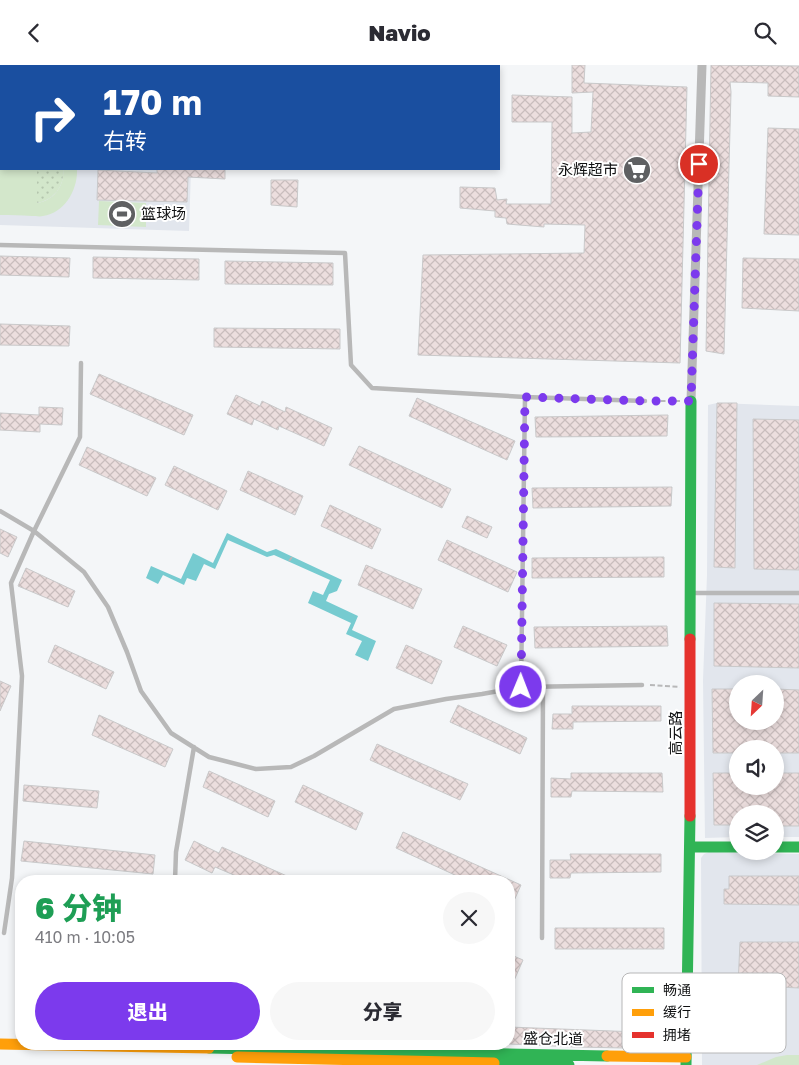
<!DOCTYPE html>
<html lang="zh">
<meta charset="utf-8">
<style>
body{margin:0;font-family:"Golos Text","Noto Sans SC",sans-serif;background:#f7f7f7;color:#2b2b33;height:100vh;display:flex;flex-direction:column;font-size:19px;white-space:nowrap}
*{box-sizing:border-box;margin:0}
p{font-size:16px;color:#7c7c81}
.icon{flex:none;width:28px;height:28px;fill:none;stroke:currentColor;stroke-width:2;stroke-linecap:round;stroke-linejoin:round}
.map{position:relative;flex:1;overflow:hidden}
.sheet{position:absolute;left:15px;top:810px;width:500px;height:175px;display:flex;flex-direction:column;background:#fff;border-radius:20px;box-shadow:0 2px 8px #0003}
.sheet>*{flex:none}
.hud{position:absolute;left:0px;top:0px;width:500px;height:105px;box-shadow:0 2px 8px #0003;background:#1a4fa0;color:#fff;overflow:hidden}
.needle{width:32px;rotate:205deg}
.fabs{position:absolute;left:729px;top:610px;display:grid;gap:10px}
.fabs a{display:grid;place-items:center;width:55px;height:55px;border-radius:50%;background:#fff;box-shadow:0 2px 8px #0003;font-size:25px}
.pin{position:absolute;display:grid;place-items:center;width:42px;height:42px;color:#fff;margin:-21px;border:2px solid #fff;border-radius:50%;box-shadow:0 1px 5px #0007}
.me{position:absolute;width:55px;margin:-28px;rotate:1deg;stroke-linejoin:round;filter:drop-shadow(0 0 4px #0008)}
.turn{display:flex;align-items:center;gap:18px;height:105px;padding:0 20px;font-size:22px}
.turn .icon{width:65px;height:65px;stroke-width:2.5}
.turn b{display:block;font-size:35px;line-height:42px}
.round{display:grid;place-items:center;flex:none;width:52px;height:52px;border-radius:26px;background:#f7f7f7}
.overview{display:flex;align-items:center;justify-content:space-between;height:85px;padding:0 20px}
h1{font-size:30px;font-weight:800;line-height:38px;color:#1e9e55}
.cta{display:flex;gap:10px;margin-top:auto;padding:10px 20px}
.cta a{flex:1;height:58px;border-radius:30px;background:#7c3aed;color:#fff;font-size:20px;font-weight:800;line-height:58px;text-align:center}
.cta a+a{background:#f7f7f7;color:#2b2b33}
header{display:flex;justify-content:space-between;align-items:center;height:65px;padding:0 20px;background:#fff;font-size:22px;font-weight:800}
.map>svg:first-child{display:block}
</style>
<header><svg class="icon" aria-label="back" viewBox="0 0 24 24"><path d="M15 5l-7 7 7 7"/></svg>Navio<svg class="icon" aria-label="search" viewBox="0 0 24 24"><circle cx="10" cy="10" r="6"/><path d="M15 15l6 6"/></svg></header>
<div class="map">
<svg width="799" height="1000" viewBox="0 0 799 1000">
<defs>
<pattern id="green-dots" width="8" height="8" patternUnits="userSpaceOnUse" patternTransform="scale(1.25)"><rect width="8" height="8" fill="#d3e7cb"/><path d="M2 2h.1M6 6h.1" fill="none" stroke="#b4c5ad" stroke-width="1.8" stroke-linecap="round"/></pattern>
<pattern id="building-cross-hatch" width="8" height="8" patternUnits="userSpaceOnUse" patternTransform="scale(1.25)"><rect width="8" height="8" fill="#ecdede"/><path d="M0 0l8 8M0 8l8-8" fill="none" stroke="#c9bdbd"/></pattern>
</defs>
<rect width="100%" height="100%" fill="#f4f6f8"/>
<path fill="#e2e6ed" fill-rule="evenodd" d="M 0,0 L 193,0 L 193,1 L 1,1 L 1,104 L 191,104 L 189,166 L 0,160 Z
M 717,338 L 799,341 L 799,772 L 775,772 L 775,749 L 738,749 L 737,772 L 705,773 L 703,615 L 707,510 L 708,340 ZM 738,619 L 775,619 L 775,656 L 738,656 ZM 738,684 L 775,684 L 775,721 L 738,721 Z
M 709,787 L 799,789 L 799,1000 L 702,1000 L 701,793 L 704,789 Z"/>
<path fill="url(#green-dots)" d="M 37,104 L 63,104 C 65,121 53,136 36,138 Z"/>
<path fill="#d3e7cb" d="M 0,58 L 1,58 L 1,104 L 37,104 L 37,138 C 54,136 65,120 63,104 L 77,104 C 78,124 65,148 43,151 C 40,152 35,151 32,151 C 21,150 11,150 0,150 Z
M 99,136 L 146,138 L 146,162 L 98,160 Z
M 787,990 L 799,990 L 799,1000 L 757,1000 L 776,992 Z"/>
<path fill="#76cbd0" d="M 227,468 L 267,487 L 276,484 L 342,515 L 337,526 L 329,529 L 326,536 L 358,551 L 352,565 L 376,576 L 368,596 L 355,590 L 362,576 L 346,569 L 351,558 L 308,538 L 313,526 L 323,530 L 330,515 L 274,490 L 267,492 L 228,475 L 215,504 L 204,499 L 196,516 L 187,513 L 184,520 L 163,510 L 158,519 L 146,513 L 151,501 L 181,514 L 193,488 L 213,498 Z"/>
<path fill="url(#building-cross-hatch)" stroke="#c9c9ca" d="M 572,0 L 585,0 L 584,18 L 687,22 L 680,298 L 418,290 L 423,190 L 584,188 L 585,160 L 544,159 L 544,162 L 507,159 L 506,153 L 495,152 L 495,146 L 460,143 L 460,122 L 495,123 L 497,135 L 507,134 L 506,139 L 551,139 L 552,57 L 512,57 L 512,30 L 572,32 L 572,68 L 591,67 L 593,27 L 572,28 Z
M 711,0 L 799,1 L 799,32 L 768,31 L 768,18 L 730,17 L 731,27 L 724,289 L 706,286 Z
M 768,63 L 799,64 L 799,170 L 764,169 Z
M 157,104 L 225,104 L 225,114 L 188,112 L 187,137 L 97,135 L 98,105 L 157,108 Z
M 271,115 L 298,115 L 297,142 L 271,140 Z
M 0,191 L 70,193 L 69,212 L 0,210 Z
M 93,192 L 199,194 L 199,215 L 93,213 Z
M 743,193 L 799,194 L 799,246 L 742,243 Z
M 225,196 L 333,198 L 333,220 L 225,219 Z
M 0,259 L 70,261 L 69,281 L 0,280 Z
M 214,263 L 340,264 L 340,284 L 214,282 Z
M 99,309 L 193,350 L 184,370 L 90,329 Z
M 236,330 L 260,341 L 262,336 L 285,347 L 286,342 L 332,363 L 324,381 L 279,361 L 278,365 L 254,354 L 252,360 L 227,349 Z
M 417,333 L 515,376 L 507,395 L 409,351 Z
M 717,338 L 737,338 L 735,503 L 714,502 Z
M 39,342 L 63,343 L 62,360 L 40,359 L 40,367 L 0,365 L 0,348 L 39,350 Z
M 668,350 L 667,371 L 536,372 L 535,352 Z
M 753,354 L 799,355 L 799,505 L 754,504 Z
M 359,381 L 451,424 L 442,443 L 349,400 Z
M 87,382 L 156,413 L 147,431 L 79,400 Z
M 174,401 L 227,426 L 218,445 L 165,420 Z
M 248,406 L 303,431 L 295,450 L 240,425 Z
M 672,422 L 671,441 L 533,443 L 532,423 Z
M 330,440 L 381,464 L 372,484 L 321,461 Z
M 467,451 L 492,462 L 487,473 L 462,462 Z
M 0,464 L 17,472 L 8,492 L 0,488 Z
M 447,475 L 517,507 L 508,527 L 438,495 Z
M 664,492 L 664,512 L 532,513 L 532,493 Z
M 366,500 L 422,524 L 413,544 L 358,520 Z
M 26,503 L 75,526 L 68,542 L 18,521 Z
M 714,538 L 799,539 L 799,603 L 714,601 Z
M 463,561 L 507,580 L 497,601 L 454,582 Z
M 667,561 L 668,581 L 535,583 L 534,562 Z
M 55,580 L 114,607 L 106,624 L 48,597 Z
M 406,580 L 442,596 L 432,619 L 396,603 Z
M 0,616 L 11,621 L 0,646 Z
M 712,624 L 738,624 L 738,656 L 775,656 L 775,624 L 799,625 L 799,688 L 775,688 L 775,684 L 738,684 L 738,688 L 713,688 Z
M 458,640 L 527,673 L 520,689 L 450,657 Z
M 572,641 L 661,641 L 661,656 L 573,657 L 573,664 L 552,664 L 553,649 L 572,649 Z
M 99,650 L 173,684 L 165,702 L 92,670 Z
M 377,679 L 468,719 L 460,735 L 370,695 Z
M 209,706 L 275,736 L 268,752 L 203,722 Z
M 571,708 L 662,708 L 663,727 L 572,726 L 571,732 L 551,732 L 551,713 L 571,714 Z
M 713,708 L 738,708 L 738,721 L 775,721 L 775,708 L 799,708 L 799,761 L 775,761 L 775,749 L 738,749 L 738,760 L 714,760 Z
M 24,720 L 99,726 L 97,743 L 23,736 Z
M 303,720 L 363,748 L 356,765 L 295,737 Z
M 403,767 L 521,820 L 509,847 L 509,816 L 468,816 L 396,783 Z
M 24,776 L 155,790 L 153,809 L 21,796 Z
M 194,776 L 219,788 L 222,782 L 298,816 L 248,816 L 215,802 L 212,808 L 185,795 Z
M 570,789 L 661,789 L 661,807 L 571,808 L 570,813 L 550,813 L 550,795 L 571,795 Z
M 729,811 L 799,811 L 799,840 L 724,839 L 724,824 L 729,824 Z
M 555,863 L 664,863 L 664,884 L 555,884 Z
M 740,877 L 799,877 L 799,923 L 738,920 Z
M 509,889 L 523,895 L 509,927 Z
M 665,953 L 674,954 L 673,984 L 576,982 L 509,979 L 509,962 L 664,968 Z"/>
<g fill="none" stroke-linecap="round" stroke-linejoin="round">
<path stroke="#b8b8b9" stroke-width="2" stroke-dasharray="5 2.5" stroke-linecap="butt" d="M 653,336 L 680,336
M 289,496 L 292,492
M 650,620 L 680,622"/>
<path stroke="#b8b8b8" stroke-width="4.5" d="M 0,180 L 345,188 L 351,300 L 372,323 L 525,332 L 645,336
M 0,446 L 34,466 L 84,507 L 108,542 L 127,587 L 141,626 L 171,668 L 209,692 L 256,704 L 291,702 L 314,691 L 394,644 L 446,634 L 482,629 L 521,622 L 642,620
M 693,528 L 799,528
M 521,622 L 525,332
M 175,816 L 176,787 L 194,682
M 4,868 L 12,813 L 22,611 L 11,518 L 34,466 L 80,372 L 81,298
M 542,873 L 543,621"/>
<path stroke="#b8b8b8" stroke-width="9" d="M 691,336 L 702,0"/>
<path stroke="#30b455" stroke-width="11" d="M 690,574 L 691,336
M 690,782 L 738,782
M 775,782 L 799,782
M 209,983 L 607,991
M 494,998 L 569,1000
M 686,1000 L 690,751"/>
<path stroke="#ff9f0a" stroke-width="11" d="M 0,979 L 209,983
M 607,991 L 686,992
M 237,992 L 494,998"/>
<path stroke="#e5322d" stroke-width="11" d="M 690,751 L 690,574"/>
</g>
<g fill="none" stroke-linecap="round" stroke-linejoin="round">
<path stroke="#7c3aed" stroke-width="9" stroke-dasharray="0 16.2" d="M 521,622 L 525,332 L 645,336 L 691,336 L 699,99"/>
</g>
<defs>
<symbol id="supermarket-disc" viewBox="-11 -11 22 22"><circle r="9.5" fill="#5f6062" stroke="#fff"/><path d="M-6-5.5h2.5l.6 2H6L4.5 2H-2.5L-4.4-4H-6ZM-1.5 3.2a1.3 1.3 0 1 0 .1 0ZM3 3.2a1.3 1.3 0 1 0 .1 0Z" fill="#fff"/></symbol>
<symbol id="stadium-disc" viewBox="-11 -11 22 22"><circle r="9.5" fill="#5f6062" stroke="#fff"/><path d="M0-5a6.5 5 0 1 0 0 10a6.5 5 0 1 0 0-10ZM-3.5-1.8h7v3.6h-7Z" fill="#fff"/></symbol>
</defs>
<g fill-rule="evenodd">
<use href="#supermarket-disc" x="621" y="89" width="32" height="32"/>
<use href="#stadium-disc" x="106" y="133" width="32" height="32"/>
</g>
<g text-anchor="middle" stroke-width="4" stroke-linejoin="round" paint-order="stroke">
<g font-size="15" fill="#0f1011" stroke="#fff" text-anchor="end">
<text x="618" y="110">永辉超市</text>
<text x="141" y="154" text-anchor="start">篮球场</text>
</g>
<g font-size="15" fill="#0f1011" stroke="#fff">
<text transform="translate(676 668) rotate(-90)" y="5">高云路</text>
<text transform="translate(553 974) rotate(1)" y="5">盛仓北道</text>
</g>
</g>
<rect x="622" y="908" width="164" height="80" rx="8" fill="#fff" stroke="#b7b7b8" stroke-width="1"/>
<rect x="632" y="922" width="22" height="6" fill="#30b455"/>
<rect x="632" y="944" width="22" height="7" fill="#ff9f0a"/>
<rect x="632" y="967" width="22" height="6" fill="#e5322d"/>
<g font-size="14" fill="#0f1011">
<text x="663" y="930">畅通</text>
<text x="663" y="952">缓行</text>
<text x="663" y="975">拥堵</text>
</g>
</svg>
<div class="fabs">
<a><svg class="needle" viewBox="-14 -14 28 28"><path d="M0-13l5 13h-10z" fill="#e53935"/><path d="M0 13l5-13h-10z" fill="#7c7c81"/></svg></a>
<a><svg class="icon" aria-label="sound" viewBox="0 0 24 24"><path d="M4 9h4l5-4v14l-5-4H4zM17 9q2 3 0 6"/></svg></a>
<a><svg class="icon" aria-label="layers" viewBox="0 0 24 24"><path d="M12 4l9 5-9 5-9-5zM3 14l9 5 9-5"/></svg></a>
</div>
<div class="pin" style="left:699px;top:99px;background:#d93025"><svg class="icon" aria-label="arrive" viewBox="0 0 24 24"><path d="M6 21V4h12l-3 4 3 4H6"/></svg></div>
<svg class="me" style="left:521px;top:622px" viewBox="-20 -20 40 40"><circle r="17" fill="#7c3aed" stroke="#fff" stroke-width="3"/><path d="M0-11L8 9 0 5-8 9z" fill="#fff"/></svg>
<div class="hud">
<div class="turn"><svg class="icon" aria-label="right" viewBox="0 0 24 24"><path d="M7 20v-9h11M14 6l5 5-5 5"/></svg><div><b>170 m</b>右转</div></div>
</div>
<section class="sheet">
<div class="overview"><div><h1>6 分钟</h1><p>410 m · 10:05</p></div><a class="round"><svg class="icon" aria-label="close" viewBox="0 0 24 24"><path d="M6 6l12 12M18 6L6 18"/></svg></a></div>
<div class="cta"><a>退出</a><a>分享</a></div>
</section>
</div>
